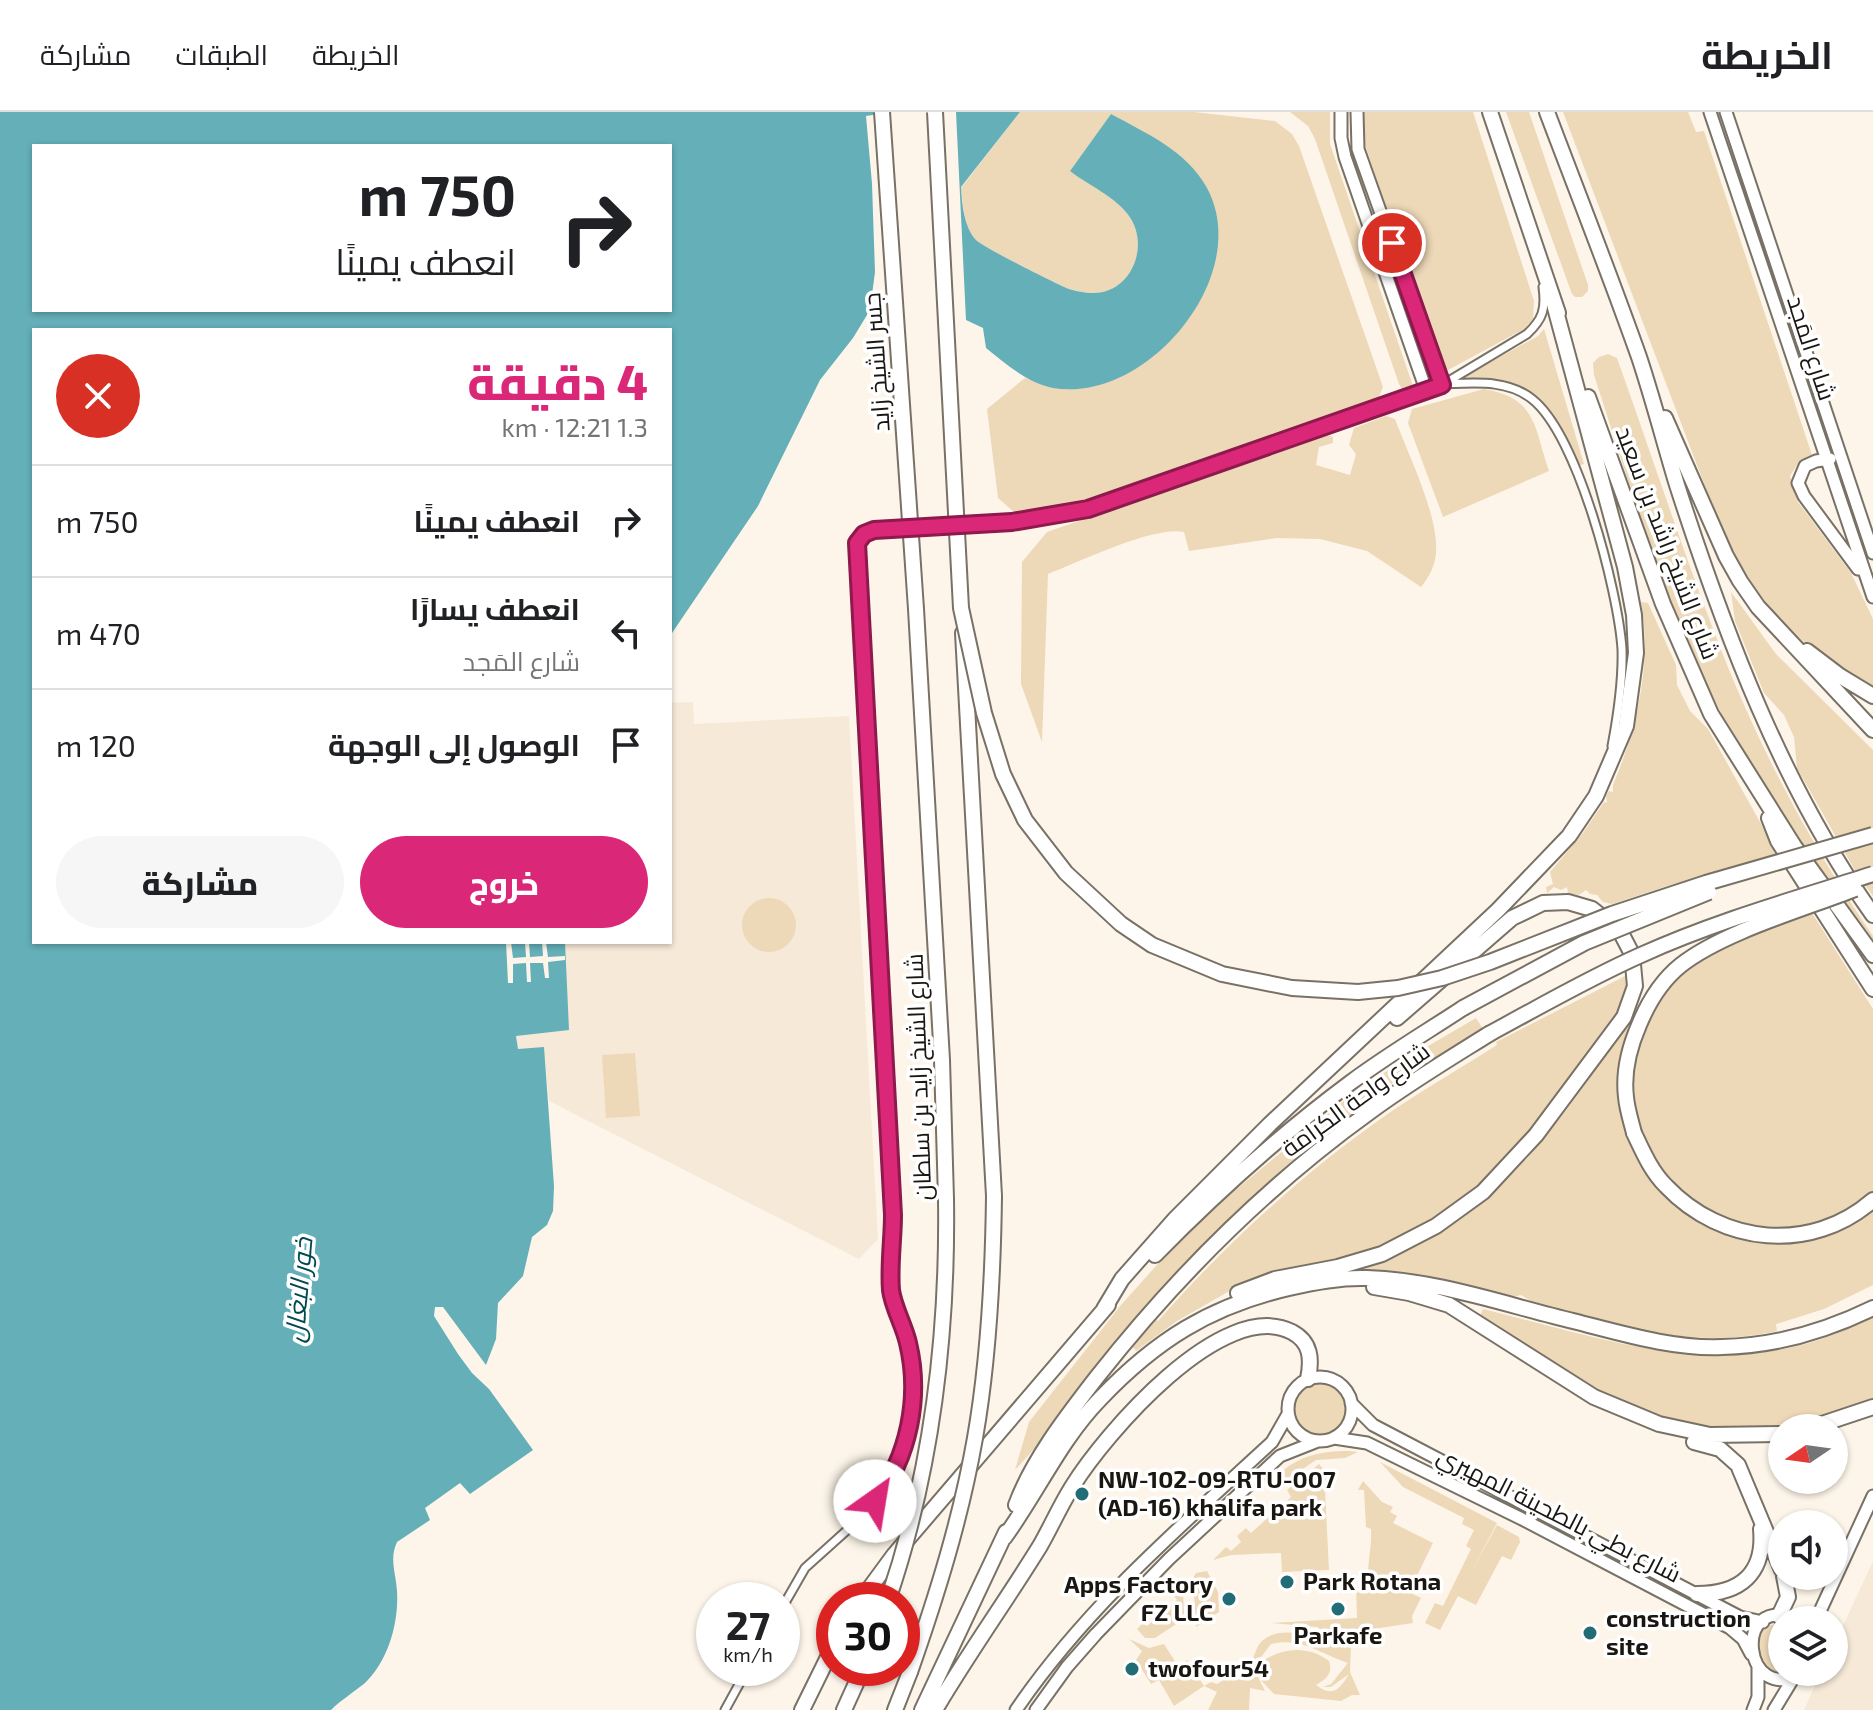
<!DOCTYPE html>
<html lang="ar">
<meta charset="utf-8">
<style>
body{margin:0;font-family:"Exo 2",Cairo,sans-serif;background:#f6f6f6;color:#202124;direction:rtl;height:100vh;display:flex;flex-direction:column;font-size:30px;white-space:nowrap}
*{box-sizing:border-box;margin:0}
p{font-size:26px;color:#757577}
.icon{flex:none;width:44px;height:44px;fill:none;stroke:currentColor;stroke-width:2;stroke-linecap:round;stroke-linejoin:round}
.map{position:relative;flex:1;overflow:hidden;direction:ltr}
.sheet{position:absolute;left:32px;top:216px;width:640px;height:616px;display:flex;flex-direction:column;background:#fff;border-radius:0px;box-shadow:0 2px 6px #0004;direction:rtl}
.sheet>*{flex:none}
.guide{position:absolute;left:32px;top:32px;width:640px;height:168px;border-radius:0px;box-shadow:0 2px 6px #0004;direction:rtl;background:#fff;color:#202124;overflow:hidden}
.needle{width:52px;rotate:257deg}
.fabs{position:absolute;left:1768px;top:1302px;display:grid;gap:16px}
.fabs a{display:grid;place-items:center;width:80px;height:80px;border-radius:50%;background:#fff;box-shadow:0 2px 6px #0004;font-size:40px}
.speed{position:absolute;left:696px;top:1470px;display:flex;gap:16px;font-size:40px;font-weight:700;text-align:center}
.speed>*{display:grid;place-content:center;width:104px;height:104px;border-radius:50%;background:#fff;box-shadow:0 2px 6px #0004;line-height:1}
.speed small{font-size:20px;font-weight:400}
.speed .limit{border:12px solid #d22;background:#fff;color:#111}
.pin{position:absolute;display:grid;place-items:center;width:68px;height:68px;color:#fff;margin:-34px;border:4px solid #fff;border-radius:50%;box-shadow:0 2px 8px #0007}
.me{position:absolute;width:88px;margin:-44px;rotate:32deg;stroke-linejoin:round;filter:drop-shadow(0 0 6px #0008)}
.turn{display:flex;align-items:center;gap:28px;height:168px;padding:0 24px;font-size:36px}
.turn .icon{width:104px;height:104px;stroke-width:2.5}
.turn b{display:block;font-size:56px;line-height:68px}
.round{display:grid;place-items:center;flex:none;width:84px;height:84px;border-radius:42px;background:#f6f6f6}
.headline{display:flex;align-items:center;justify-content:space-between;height:136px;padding:0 24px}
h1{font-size:48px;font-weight:800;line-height:60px;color:#db2777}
.primary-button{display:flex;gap:16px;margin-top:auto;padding:16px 24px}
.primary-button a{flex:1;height:92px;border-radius:48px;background:#db2777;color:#fff;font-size:32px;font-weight:800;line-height:92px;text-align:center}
.primary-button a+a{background:#f6f6f6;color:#202124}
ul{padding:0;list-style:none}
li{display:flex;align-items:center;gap:24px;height:112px;padding:0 24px;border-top:2px solid #e0e0e0}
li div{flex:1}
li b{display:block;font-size:30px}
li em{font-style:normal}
header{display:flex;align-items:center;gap:48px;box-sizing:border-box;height:112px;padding:0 40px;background:#fff;border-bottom:2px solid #e0e0e0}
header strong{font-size:38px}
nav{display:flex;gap:44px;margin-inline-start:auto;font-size:28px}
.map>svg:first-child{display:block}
</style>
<header>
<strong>الخريطة</strong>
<nav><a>الخريطة</a><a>الطبقات</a><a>مشاركة</a></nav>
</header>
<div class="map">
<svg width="1873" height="1598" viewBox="0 0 1873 1598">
<rect width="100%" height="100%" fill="#fdf5e9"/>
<path fill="#f6e9d7" d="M 693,590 L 694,612 L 849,604 L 878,1127 L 859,1147 L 549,989 L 544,936 L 517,937 L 516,924 L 541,921 L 566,884 L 565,830 L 670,830 L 670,591 Z
M 1873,1449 L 1873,1598 L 1804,1598 L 1821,1560 L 1834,1560 L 1834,1533 Z"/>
<path fill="#edd8b8" d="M 1020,0 L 1194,0 L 1275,9 L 1292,22 L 1299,34 L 1383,275 L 1378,287 L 1086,390 L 1040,399 L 1015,401 L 998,386 L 987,297 L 1025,266 L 1053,276 L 1207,76 C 1181,41 1150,22 1111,2 L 1070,59 C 1089,74 1115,84 1129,104 C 1150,133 1132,181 1093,181 C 1086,181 1075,179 1069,177 C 1058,173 981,134 976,128 C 964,115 963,92 961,76 Z
M 1290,0 L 1330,0 L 1330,32 L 1413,274 L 1408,278 L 1402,277 L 1399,272 L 1315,27 L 1308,14 Z
M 1363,0 L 1473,0 L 1534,189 L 1533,207 L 1524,217 L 1448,258 L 1442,258 L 1365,33 Z
M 1506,0 L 1529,0 L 1588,173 L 1588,179 L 1582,185 L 1575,185 L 1572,182 Z
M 1563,0 L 1688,0 L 1696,20 L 1704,19 L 1812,343 L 1797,353 L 1790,364 L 1798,390 L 1851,461 L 1873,507 L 1873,574 C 1793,533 1757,491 1719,411 Z
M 1544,217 L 1584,352 L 1580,353 C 1570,338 1547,293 1535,283 C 1516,269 1491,266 1469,269 L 1466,266 L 1467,263 L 1538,224 Z
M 1608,242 L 1617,246 C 1650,338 1680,431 1715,522 C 1755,628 1809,731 1873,824 L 1873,842 L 1844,803 L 1738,636 L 1689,536 L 1641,409 L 1594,263 L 1593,251 L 1599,245 Z
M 1484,277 C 1537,286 1534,315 1549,359 L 1443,405 L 1408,311 L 1412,297 Z
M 1386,304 L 1395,307 C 1408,342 1439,404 1436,441 C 1435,454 1429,465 1421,475 L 1367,439 L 1320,427 L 1277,426 L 1189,439 L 1184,420 C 1152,414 1080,450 1048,462 L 1042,630 L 1021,572 L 1022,450 L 1047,420 L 1327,323 L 1333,325 L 1333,331 L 1319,335 L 1316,353 L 1350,363 L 1356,342 L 1349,333 L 1354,316 Z
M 1731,480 L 1776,542 L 1873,638 L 1873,784 L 1857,762 L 1797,656 L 1794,625 L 1784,603 L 1764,581 L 1735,509 Z
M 1641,490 L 1648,491 L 1676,553 L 1677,573 L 1690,599 L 1708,617 L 1779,744 L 1667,774 L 1612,792 L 1603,790 L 1597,783 L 1590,782 L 1586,778 L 1579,783 L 1568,781 L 1567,775 L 1561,778 L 1554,775 L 1547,781 L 1546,775 L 1553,772 L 1550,760 L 1583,721 L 1604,690 L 1607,691 L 1606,684 L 1609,679 L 1613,680 L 1613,673 C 1637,616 1652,553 1641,490 Z
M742 813a27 27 0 1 1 54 0a27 27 0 1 1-54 0Z
M 1812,801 L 1873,897 L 1873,1079 C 1767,1177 1601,1068 1640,931 C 1647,904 1663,878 1685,860 C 1720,831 1770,816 1812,801 Z
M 1631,861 L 1623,895 L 1546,1002 L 1485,1068 L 1456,1094 L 1398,1129 L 1364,1141 L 1312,1153 L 1233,1177 L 1177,1209 L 1136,1239 L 1133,1235 L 1156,1208 L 1158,1209 C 1226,1132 1304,1060 1389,1001 C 1424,977 1461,956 1497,933 L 1496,930 Z
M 1476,906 L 1488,925 L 1372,995 L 1202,1137 L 1067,1291 L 1046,1324 L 1015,1358 L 1029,1310 L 1121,1193 L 1164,1145 L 1217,1093 L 1345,988 L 1394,954 Z
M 1631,907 C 1575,1060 1737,1192 1873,1099 L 1873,1173 L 1824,1197 L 1776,1212 L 1777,1219 C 1689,1239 1613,1211 1528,1191 L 1531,1189 L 1521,1183 L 1508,1186 L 1407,1162 L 1357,1159 C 1394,1144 1429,1129 1461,1107 C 1531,1056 1582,977 1631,907 Z
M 635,941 L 640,1004 L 606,1006 L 602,943 Z
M 1483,1197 C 1619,1230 1739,1278 1873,1204 L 1873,1286 C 1852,1295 1828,1306 1805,1311 C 1755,1321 1696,1318 1648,1302 C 1587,1283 1533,1238 1480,1204 Z
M1292 1296a28 28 0 1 1 56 0a28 28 0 1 1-56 0Z
M 1349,1339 L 1358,1340 L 1345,1346 L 1316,1348 L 1285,1369 L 1279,1362 C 1300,1343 1322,1339 1349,1339 Z
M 1380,1350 L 1497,1411 L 1472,1459 L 1497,1413 L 1519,1425 L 1520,1430 L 1511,1448 L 1502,1444 L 1476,1493 L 1458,1484 L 1440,1518 L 1425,1511 L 1435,1491 L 1443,1494 L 1471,1437 L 1466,1434 L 1474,1418 L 1462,1412 L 1464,1406 L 1403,1375 Z
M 1319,1352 L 1327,1362 L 1328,1378 L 1325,1379 L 1329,1458 L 1282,1460 L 1281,1441 L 1231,1443 L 1213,1448 L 1226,1435 L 1231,1439 L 1241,1430 L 1237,1424 L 1246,1416 L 1251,1421 L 1291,1385 L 1287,1378 Z
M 1363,1369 L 1382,1390 L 1393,1395 L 1390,1400 L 1397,1404 L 1393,1411 L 1433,1431 L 1409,1480 L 1421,1486 L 1412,1504 L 1413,1511 L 1373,1517 L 1351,1532 L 1350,1560 L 1360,1583 L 1352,1583 L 1341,1589 L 1274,1582 L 1258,1565 L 1262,1549 C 1284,1536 1307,1533 1329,1549 C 1333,1561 1327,1567 1316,1573 C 1333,1586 1340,1577 1349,1562 L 1331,1575 L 1323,1575 L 1331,1572 L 1348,1551 C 1320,1542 1302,1525 1271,1532 L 1262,1544 L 1251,1551 L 1265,1579 L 1250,1576 L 1249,1598 L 1208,1598 L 1217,1580 L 1204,1574 L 1174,1594 L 1159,1568 L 1151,1572 L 1136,1548 L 1142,1539 L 1129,1527 L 1149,1536 L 1164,1532 L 1178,1554 L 1187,1548 L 1204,1574 L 1211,1570 L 1217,1572 C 1226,1566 1243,1560 1250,1552 C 1255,1545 1255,1536 1262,1529 C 1280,1512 1316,1524 1335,1533 L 1341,1530 L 1317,1515 L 1271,1511 L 1357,1506 L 1356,1475 L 1400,1471 L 1392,1462 L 1368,1464 C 1368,1447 1372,1434 1371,1417 L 1366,1415 L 1364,1378 L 1358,1378 Z
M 1207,1459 L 1218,1480 L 1219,1500 L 1196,1515 L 1193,1466 L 1196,1461 Z
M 1183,1473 L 1184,1507 L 1155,1526 L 1145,1526 L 1137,1517 L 1143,1511 L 1147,1514 L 1177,1488 L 1173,1482 Z
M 1782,1509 L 1782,1560 L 1794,1560 C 1764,1567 1745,1541 1764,1516 Z"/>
<path fill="#64afb8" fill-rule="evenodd" d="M 0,0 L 892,0 L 866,4 L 872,72 L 875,160 L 870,198 L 853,226 L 820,268 L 758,394 L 670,524 L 670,218 L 34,218 L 34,830 L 565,830 L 569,918 L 516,924 L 518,937 L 544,935 L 554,1074 L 553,1099 L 547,1113 L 532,1125 L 523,1164 L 498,1191 L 496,1227 L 486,1253 L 443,1195 L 435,1195 L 434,1204 L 458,1242 L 472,1261 L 489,1277 L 533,1338 L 470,1382 L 460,1371 L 425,1396 L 430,1408 L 397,1430 C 389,1447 396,1461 397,1479 C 399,1511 388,1549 365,1571 C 354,1580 341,1588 331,1598 L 0,1598 ZM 34,34 L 670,34 L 670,198 L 34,198 Z
M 956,0 L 1020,0 L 961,75 C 962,92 964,115 976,128 C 981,134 1058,173 1069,177 C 1075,179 1086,181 1093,181 C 1132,181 1150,133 1129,104 C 1115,84 1089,74 1070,59 L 1111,2 C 1146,21 1187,39 1207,76 C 1254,163 1147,292 1053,276 C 1027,271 1006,252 986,236 L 983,216 L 966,208 Z"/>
<path fill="#fdf5e9" d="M 506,830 L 511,830 L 513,846 L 526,845 L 525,830 L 529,830 L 530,845 L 543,844 L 542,830 L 546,830 L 548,845 L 565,844 L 565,848 L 548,850 L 549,866 L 545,866 L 543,851 L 530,851 L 531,870 L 527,870 L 526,851 L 513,852 L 513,871 L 508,871 Z"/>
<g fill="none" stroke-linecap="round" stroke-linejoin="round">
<defs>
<path id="street" d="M 1444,272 C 1474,271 1507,267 1532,287 C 1578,323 1618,479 1622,537 C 1623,570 1618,602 1612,634
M 782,1496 L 805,1456 L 865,1402 L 886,1376 L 903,1341 L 912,1297 L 912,1259 L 908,1231 L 891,1180 L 893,1103 L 857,431 L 864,422 L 874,418 L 1012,410 L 1088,397 L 1442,273 L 1527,222 C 1543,207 1546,197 1543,175
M 725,1598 L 748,1556"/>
<path id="secondary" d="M 1341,0 L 1341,26 L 1345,45 L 1426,278
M 1357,0 L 1358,37 L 1442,273
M 1710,0 L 1873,485
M 1726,0 L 1873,441
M 1830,347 L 1816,349 L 1805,354 L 1798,371 L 1804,384 L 1858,457
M1288 1297a32 32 0 1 1 64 0a32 32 0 1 1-64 0Z
M 1351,1291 L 1373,1313 L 1740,1505 L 1763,1510
M 1334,1326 L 1367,1331 L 1522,1407 L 1730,1516 L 1743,1527 L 1751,1542
M 1798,1508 C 1730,1478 1743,1598 1803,1560
M 1816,1508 L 1873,1384
M 1016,1598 C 1086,1495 1181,1414 1272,1330 L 1288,1302
M 1036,1598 L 1067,1555 L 1096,1522 L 1169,1447 L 1280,1344 L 1318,1329
M 1753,1598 L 1758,1585 L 1758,1556
M 1774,1598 L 1794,1565"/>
<path id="highway" d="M 1490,0 L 1558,201
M 1547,0 C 1578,82 1610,163 1639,245 C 1653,287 1664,330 1677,373 C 1725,522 1782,674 1873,803
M 1588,285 L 1663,492 L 1711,602 L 1794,734 L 1873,843
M 1665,306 L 1726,444 L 1740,469 L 1758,495 L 1873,618
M 916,497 L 942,948 L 946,1087
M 963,521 L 994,1084
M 1807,539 L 1840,564 L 1873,584
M 1769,706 L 1778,729 L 1873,877
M 1634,1021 C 1643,1040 1651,1059 1666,1074 C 1722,1133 1811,1142 1873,1088
M 1155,1143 C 1216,1081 1280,1023 1350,971 C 1386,944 1425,921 1463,896
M 1374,1175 L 1409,1181 L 1449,1193 L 1594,1285 L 1659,1312 L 1710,1323 L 1782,1322
M 1238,1181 L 1275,1167 L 1338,1155 L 1382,1142 L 1436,1114 L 1483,1080 L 1536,1023 L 1624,905 L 1635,874 L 1632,842 L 1620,819 L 1592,797 L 1568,790 L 1543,791 L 1512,806 L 1397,906
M 1104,1197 L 1122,1167 L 1176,1106 L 1270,1012 L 1498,798 L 1569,724 L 1596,684 L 1626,614 L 1636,541 L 1634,503 L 1625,455 L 1554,192
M 1810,1316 L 1873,1295
M 1694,1330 L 1720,1337 L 1738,1353 L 1782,1458
M 1016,1393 C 1033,1347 1067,1304 1097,1265 C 1176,1165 1268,1073 1371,999 C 1409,971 1449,947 1489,922
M 1004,1426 C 1037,1381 1060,1328 1100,1287 C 1155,1229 1210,1194 1289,1176 C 1314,1170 1341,1165 1367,1166 C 1437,1168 1506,1193 1573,1209 C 1621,1221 1672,1237 1722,1235 C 1774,1234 1826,1219 1873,1196
M 1697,1482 C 1741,1482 1765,1461 1761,1417
M 861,1488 L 894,1443 L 1108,1193
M 1779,1504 L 1788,1485 L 1784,1464
M 802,1598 L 834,1533
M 844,1598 L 863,1556
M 895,1598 L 910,1560
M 922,1598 L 1006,1420
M 935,1598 C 968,1542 1006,1489 1040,1434 C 1051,1415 1060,1394 1072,1375 C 1104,1323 1223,1184 1292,1220 C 1311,1230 1312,1247 1308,1267"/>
</defs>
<use href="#street" stroke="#787166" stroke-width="11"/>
<use href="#secondary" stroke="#787166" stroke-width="15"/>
<use href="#highway" stroke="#787166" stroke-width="18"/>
<use href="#street" stroke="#fff" stroke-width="7"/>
<use href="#secondary" stroke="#fff" stroke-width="11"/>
<use href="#highway" stroke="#fff" stroke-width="14"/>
<defs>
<path id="highway-bridge" d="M 882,0 L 916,497
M 935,0 L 961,496 L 984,601 L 1003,662 L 1025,708 L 1066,761 L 1121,812 L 1152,833 L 1222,862 L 1292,876 L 1358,880 L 1398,876 L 1442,866 L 1490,850 L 1612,802 L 1706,771 L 1873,723
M 1463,896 L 1584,831 L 1709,780
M 1489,922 C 1539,895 1589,866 1641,843 C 1716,809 1795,787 1873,762
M 1634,1021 C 1631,1009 1627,997 1626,985 C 1623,960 1629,936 1639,913 C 1648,891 1661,869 1681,853 C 1723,820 1804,797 1855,777
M 888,1488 C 932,1359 948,1224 946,1087
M 910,1560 C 937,1483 961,1406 975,1326 C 989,1246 993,1165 994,1084"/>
</defs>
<use href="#highway-bridge" stroke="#787166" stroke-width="18" stroke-linecap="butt"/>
<use href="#highway-bridge" stroke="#fff" stroke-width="14"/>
</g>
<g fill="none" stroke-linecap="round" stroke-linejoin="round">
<defs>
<path id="route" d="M 875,1389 C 909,1345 921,1285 908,1231 C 904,1213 893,1195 891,1178 C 889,1153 893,1127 893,1103 L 857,431 L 864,422 L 874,418 L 1012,410 L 1088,397 L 1442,273 L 1392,131"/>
</defs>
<use href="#route" stroke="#8e194d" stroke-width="20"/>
<use href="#route" stroke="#db2777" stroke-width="14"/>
</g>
<g fill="#226c75" stroke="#fff" stroke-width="3">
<circle cx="1082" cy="1382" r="8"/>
<circle cx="1287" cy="1470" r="8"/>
<circle cx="1229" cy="1487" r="8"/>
<circle cx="1338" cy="1497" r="8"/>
<circle cx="1590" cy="1521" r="8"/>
<circle cx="1132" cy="1557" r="8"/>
</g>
<g text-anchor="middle" stroke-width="7" stroke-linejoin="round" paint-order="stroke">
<g font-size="24" fill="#1a1713" stroke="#fff">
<text transform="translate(1811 236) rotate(72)" y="8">شارع المَجد</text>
<text transform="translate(877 250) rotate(-94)" y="8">جسر الشيخ زايد</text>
<text transform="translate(1667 431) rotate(69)" y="8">شارع الشيخ راشد بن سعيد</text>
<text transform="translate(919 965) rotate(-92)" y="8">شارع الشيخ زايد بن سلطان</text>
<text transform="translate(1356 988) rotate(-36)" y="8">شارع واحة الكرامة</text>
<text transform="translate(1559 1403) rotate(27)" y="8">شارع بطي بالطحينة المهيري</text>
</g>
<g font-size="24" font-weight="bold" fill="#1a1713" stroke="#fff" text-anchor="start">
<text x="1098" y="1376">NW-102-09-RTU-007<tspan x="1098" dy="28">(AD-16) khalifa park</tspan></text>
<text x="1303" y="1478">Park Rotana</text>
<text x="1213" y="1481" text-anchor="end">Apps Factory<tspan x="1213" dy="28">FZ LLC</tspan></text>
<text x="1606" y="1515">construction<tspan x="1606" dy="28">site</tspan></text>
<text x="1338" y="1532" text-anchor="middle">Parkafe</text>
<text x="1148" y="1565">twofour54</text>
</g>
<g font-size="26" font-style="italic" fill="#004950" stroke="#fff">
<text transform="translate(299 1178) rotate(-85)" y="9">خور البغال</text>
</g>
</g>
</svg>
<div class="fabs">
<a><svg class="needle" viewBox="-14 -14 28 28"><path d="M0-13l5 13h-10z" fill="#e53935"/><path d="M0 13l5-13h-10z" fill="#757577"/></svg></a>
<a><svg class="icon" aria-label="sound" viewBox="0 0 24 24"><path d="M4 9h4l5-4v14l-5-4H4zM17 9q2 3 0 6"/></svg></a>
<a><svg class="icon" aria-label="layers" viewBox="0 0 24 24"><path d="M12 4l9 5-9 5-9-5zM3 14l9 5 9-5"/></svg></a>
</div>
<div class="speed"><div>27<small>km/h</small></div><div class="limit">30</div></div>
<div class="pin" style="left:1392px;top:131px;background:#d93025"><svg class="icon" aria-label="arrive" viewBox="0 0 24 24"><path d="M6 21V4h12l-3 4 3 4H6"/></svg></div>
<svg class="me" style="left:875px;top:1389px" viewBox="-20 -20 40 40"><circle r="19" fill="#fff"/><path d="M0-13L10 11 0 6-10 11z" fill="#db2777"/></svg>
<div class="guide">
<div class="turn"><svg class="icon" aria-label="right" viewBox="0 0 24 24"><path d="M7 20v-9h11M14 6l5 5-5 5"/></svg><div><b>750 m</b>انعطف يمينًا</div></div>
</div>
<section class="sheet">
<div class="headline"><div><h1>4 دقيقة</h1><p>1.3 km · 12:21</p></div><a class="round" style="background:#d93025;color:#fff"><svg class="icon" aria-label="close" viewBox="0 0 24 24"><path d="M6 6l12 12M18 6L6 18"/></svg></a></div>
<ul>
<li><svg class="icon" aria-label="right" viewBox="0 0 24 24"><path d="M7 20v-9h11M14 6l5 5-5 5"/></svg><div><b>انعطف يمينًا</b></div><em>750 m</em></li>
<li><svg class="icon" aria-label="left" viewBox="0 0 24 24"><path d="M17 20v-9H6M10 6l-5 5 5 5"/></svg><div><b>انعطف يسارًا</b><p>شارع المَجد</p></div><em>470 m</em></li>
<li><svg class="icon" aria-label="arrive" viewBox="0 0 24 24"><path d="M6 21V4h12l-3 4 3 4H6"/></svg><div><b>الوصول إلى الوجهة</b></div><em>120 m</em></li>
</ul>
<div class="primary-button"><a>خروج</a><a>مشاركة</a></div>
</section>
</div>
